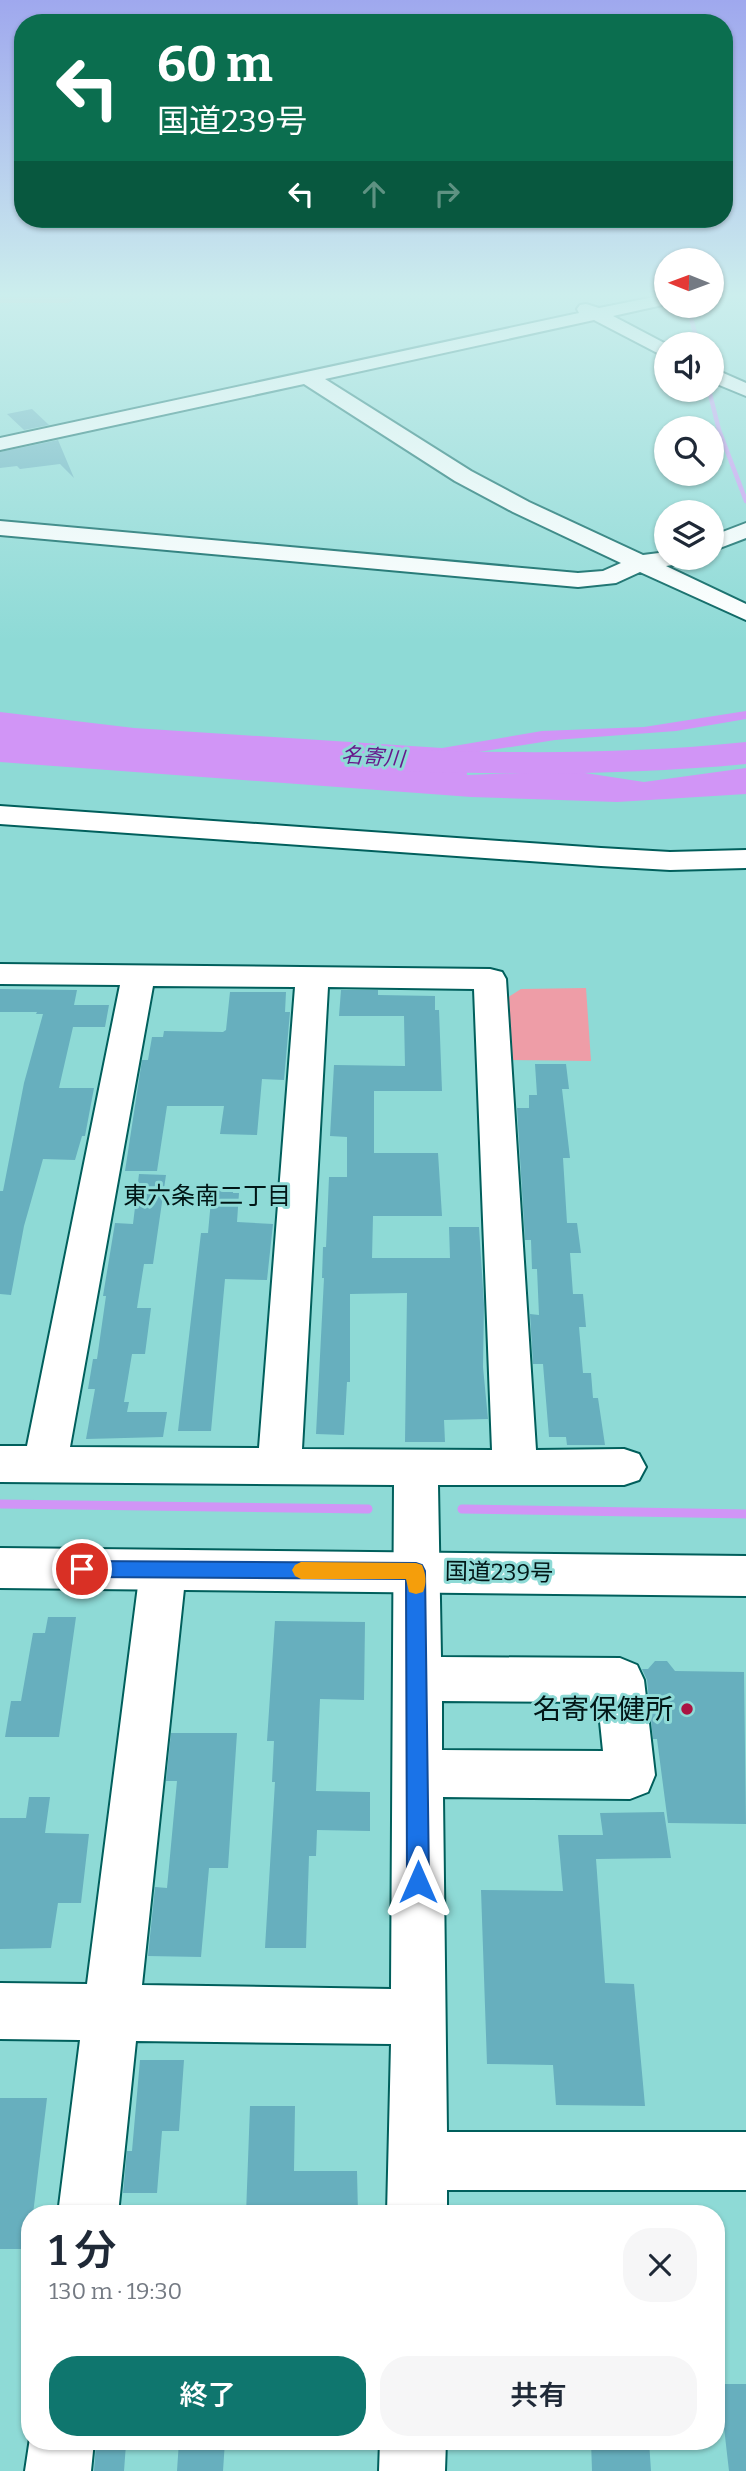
<!DOCTYPE html>
<html lang="ja">
<meta charset="utf-8">
<style>
body{margin:0;font-family:Bitter,"Noto Sans JP",serif;background:#f6f6f7;color:#1f2937;height:100vh;display:flex;flex-direction:column;font-size:26px;white-space:nowrap}
*{box-sizing:border-box;margin:0}
p{font-size:23px;color:#747a83}
.icon{flex:none;width:38px;height:38px;fill:none;stroke:currentColor;stroke-width:2;stroke-linecap:round;stroke-linejoin:round}
.map{position:relative;flex:1;overflow:hidden}
.panel{position:absolute;left:21px;top:2205px;width:704px;height:245px;display:flex;flex-direction:column;background:#fff;border-radius:28px;box-shadow:0 2px 5px #0004}
.panel>*{flex:none}
.top-card{position:absolute;left:14px;top:14px;width:719px;height:214px;border-radius:28px;box-shadow:0 2px 5px #0004;background:#0b6e4f;color:#fff;overflow:hidden}
.needle{width:46px;rotate:271deg}
.fabs{position:absolute;left:654px;top:248px;display:grid;gap:14px}
.fabs a{display:grid;place-items:center;width:70px;height:70px;border-radius:50%;background:#fff;box-shadow:0 2px 5px #0004;font-size:35px}
.pin{position:absolute;display:grid;place-items:center;width:60px;height:60px;color:#fff;margin:-30px;border:4px solid #fff;border-radius:50%;box-shadow:0 2px 7px #0007}
.me{position:absolute;width:77px;margin:-38px;rotate:0deg;stroke-linejoin:round;filter:drop-shadow(0 0 5px #0008)}
.turn{display:flex;align-items:center;gap:24px;height:147px;padding:0 28px;font-size:32px}
.turn .icon{width:91px;height:91px;stroke-width:2.5}
.turn b{display:block;font-size:49px;line-height:60px}
.lanes{display:flex;align-items:center;height:66px;padding:0 28px;background:#0003;justify-content:center;gap:35px;direction:ltr}
.lanes .off{opacity:.35}
.round{display:grid;place-items:center;flex:none;width:74px;height:74px;border-radius:28px;background:#f6f6f7}
.headline{display:flex;align-items:center;justify-content:space-between;height:119px;padding:0 28px}
h1{font-size:42px;font-weight:600;line-height:52px}
.button{display:flex;gap:14px;margin-top:auto;padding:14px 28px}
.button a{flex:1;height:80px;border-radius:28px;background:#0f766e;color:#fff;font-size:28px;font-weight:600;line-height:80px;text-align:center}
.button a+a{background:#f6f6f7;color:#1f2937}
.map>svg:first-child{display:block}
</style>
<div class="map">
<svg width="746" height="2471" viewBox="0 0 746 2471">
<rect width="100%" height="100%" fill="#8edad6"/>
<path fill="#ee9da7" d="M 0,297 L 78,297 L 68,303 L 0,303 Z
M 586,988 L 591,1061 L 510,1060 L 507,998 L 521,989 Z"/>
<path fill="#d195f6" d="M 746,711 L 746,719 L 676,731 L 555,740 L 466,754 L 467,775 L 572,771 L 644,782 L 746,768 L 746,794 L 617,802 L 471,797 L 0,762 L 0,712 L 134,728 L 442,748 L 542,731 L 644,727 Z"/>
<g fill="none" stroke-linecap="round" stroke-linejoin="round">
<path stroke="#d195f6" stroke-width="4.5" d="M 688,306 L 698,345
M 709,390 L 719,430 L 746,501"/>
<path stroke="#d195f6" stroke-width="9" d="M 0,1504 L 368,1509
M 462,1509 L 746,1514"/>
<path fill="#d195f6" fill-rule="evenodd" d="M 746,742 L 746,764 C 630,775 514,775 398,771 L 385,768 L 380,760 L 385,752 L 398,749 C 514,754 630,754 746,742 Z"/>
</g>
<path fill="#67afbe" d="M 32,409 L 49,425 L 24,430 L 7,414 Z
M 58,440 L 74,478 L 60,464 L 20,469 L 17,466 L 0,468 L 0,452 Z
M 0,989 L 77,990 L 74,1005 L 109,1005 L 105,1027 L 73,1027 L 59,1088 L 94,1088 L 85,1136 L 82,1136 L 75,1160 L 43,1159 L 24,1226 L 11,1295 L 0,1294 L 0,1191 L 3,1191 L 24,1083 L 43,1014 L 36,1014 L 37,1012 L 0,1012 Z
M 341,990 L 378,990 L 378,995 L 435,996 L 435,1010 L 439,1010 L 442,1091 L 374,1091 L 374,1153 L 438,1153 L 442,1216 L 373,1216 L 372,1258 L 450,1258 L 449,1227 L 479,1227 L 484,1304 L 483,1367 L 488,1419 L 444,1420 L 445,1442 L 405,1442 L 407,1293 L 350,1294 L 350,1382 L 347,1382 L 344,1435 L 316,1434 L 324,1278 L 322,1278 L 323,1247 L 326,1247 L 329,1177 L 347,1177 L 347,1137 L 330,1136 L 334,1065 L 405,1066 L 404,1016 L 339,1016 Z
M 230,992 L 286,992 L 285,1012 L 290,1012 L 284,1080 L 262,1079 L 257,1135 L 220,1134 L 224,1106 L 167,1106 L 157,1171 L 125,1171 L 142,1060 L 148,1060 L 152,1037 L 163,1037 L 164,1031 L 223,1032 L 226,1030 Z
M 535,1064 L 566,1064 L 569,1089 L 562,1089 L 570,1158 L 563,1158 L 567,1223 L 577,1223 L 581,1253 L 570,1253 L 573,1294 L 583,1294 L 586,1327 L 579,1327 L 583,1373 L 591,1373 L 593,1398 L 598,1398 L 605,1445 L 567,1445 L 566,1437 L 549,1437 L 543,1364 L 533,1364 L 530,1314 L 539,1315 L 537,1269 L 532,1269 L 531,1240 L 525,1240 L 517,1108 L 529,1108 L 529,1095 L 537,1095 Z
M 139,1174 L 166,1175 L 153,1264 L 144,1264 L 137,1308 L 151,1308 L 145,1354 L 132,1354 L 124,1402 L 129,1402 L 127,1412 L 167,1412 L 163,1437 L 86,1439 L 95,1389 L 88,1389 L 93,1359 L 97,1359 L 106,1296 L 103,1296 L 115,1223 L 133,1224 Z
M 212,1189 L 233,1189 L 233,1193 L 239,1193 L 237,1222 L 273,1224 L 267,1280 L 225,1279 L 211,1431 L 178,1431 L 201,1233 L 208,1233 Z
M 48,1617 L 76,1617 L 59,1737 L 5,1737 L 11,1701 L 21,1701 L 33,1633 L 45,1633 Z
M 275,1621 L 365,1622 L 364,1700 L 320,1699 L 316,1791 L 370,1792 L 370,1831 L 317,1830 L 316,1856 L 309,1856 L 306,1948 L 265,1948 L 275,1782 L 272,1782 L 274,1741 L 267,1741 Z
M 655,1661 L 667,1661 L 675,1671 L 744,1672 L 746,1824 L 668,1823 L 657,1739 L 653,1739 L 647,1680 L 642,1669 L 648,1669 Z
M 171,1733 L 237,1733 L 228,1868 L 209,1868 L 201,1957 L 148,1956 L 155,1887 L 167,1888 L 177,1781 L 166,1781 Z
M 29,1797 L 50,1797 L 45,1833 L 89,1834 L 81,1903 L 58,1903 L 51,1948 L 0,1949 L 0,1818 L 26,1818 Z
M 664,1812 L 671,1858 L 596,1859 L 605,1983 L 634,1984 L 645,2106 L 556,2105 L 553,2065 L 487,2064 L 481,1890 L 563,1891 L 558,1835 L 603,1835 L 600,1813 Z
M 140,2060 L 184,2060 L 179,2131 L 162,2131 L 157,2193 L 123,2193 L 127,2151 L 132,2151 Z
M 0,2098 L 47,2098 L 33,2214 L 30,2214 L 30,2249 L 0,2249 Z
M 250,2106 L 295,2106 L 294,2171 L 357,2171 L 358,2214 L 246,2214 Z
M 719,2384 L 746,2384 L 746,2471 L 729,2471 Z
M 179,2441 L 225,2441 L 223,2471 L 177,2471 Z
M 591,2441 L 649,2441 L 651,2471 L 592,2471 Z
M 96,2444 L 126,2444 L 124,2471 L 94,2471 Z"/>
<g fill="none" stroke-linecap="round" stroke-linejoin="round">
<defs>
<path id="minor" d="M 654,297 L 667,297 L 667,304 L 613,316 L 668,345 L 667,358 L 594,320 L 325,379 L 471,471 L 529,502 L 643,555 L 667,552 L 667,558 L 689,558 L 685,563 L 666,566 L 746,604 L 746,620 L 640,572 L 616,583 L 578,587 L 0,535 L 0,521 L 578,573 L 603,571 L 621,563 L 513,512 L 455,481 L 304,384 L 0,450 L 0,438 L 579,313 L 577,309 L 580,305 L 586,304 L 599,308 Z
M 712,368 L 746,383 L 746,396 L 712,382 Z
M 746,523 L 746,538 L 712,551 L 712,536 Z
M 0,806 L 601,848 L 670,852 L 746,850 L 746,868 L 670,870 L 601,866 L 0,824 Z
M 0,964 L 490,969 L 502,972 L 506,979 L 536,1450 L 624,1449 L 639,1454 L 646,1467 L 639,1480 L 624,1485 L 438,1485 L 441,1657 L 620,1658 L 637,1665 L 644,1680 L 655,1775 L 648,1792 L 630,1799 L 443,1797 L 447,2132 L 746,2132 L 746,2190 L 447,2190 L 447,2214 L 387,2214 L 391,2044 L 136,2041 L 118,2214 L 58,2214 L 80,2040 L 0,2039 L 0,1983 L 87,1984 L 140,1570 L 147,1556 L 163,1550 L 179,1556 L 186,1570 L 142,1985 L 391,1989 L 394,1485 L 0,1482 L 0,1446 L 27,1446 L 120,985 L 0,984 ZM 153,986 L 295,987 L 259,1448 L 70,1447 ZM 328,987 L 474,989 L 492,1450 L 302,1449 ZM 442,1701 L 598,1702 L 603,1751 L 442,1750 Z
M 30,2438 L 30,2441 L 94,2441 L 91,2471 L 25,2471 Z
M 380,2441 L 446,2441 L 445,2471 L 379,2471 Z"/>
<path id="highway" d="M 0,1548 L 746,1556 L 746,1596 L 0,1588 Z"/>
</defs>
<use href="#minor" stroke="#005f5c" stroke-width="4"/>
<use href="#highway" stroke="#005f5c" stroke-width="4"/>
<use href="#minor" fill="#fff" fill-rule="evenodd"/>
<use href="#highway" fill="#fff" fill-rule="evenodd"/>
</g>
<linearGradient id="sky" x2="0" y2="1"><stop stop-color="#9fa8ee"/><stop offset="0.46" stop-color="#cceeed"/><stop offset="1" stop-color="#cceeed" stop-opacity="0"/></linearGradient>
<rect width="746" height="642" fill="url(#sky)"/>
<path fill="#1a73e8" stroke="#114b97" stroke-width="2" d="M 82,1561 L 416,1563 L 422,1565 L 425,1571 L 429,1882 L 426,1889 L 418,1892 L 410,1889 L 407,1882 L 406,1579 L 82,1577 L 75,1574 L 72,1569 L 75,1563 Z"/>
<path fill="#f59e0b" d="M 301,1562 L 416,1563 L 422,1565 C 426,1574 427,1583 423,1592 L 416,1594 L 409,1592 L 406,1579 L 301,1579 L 295,1576 L 292,1570 L 295,1565 Z"/>
<circle fill="#aa1442" stroke="#8edad6" stroke-width="2.5" cx="687" cy="1709" r="7"/>
<g text-anchor="middle" stroke-width="6" stroke-linejoin="round" paint-order="stroke">
<g font-size="21" font-style="italic" fill="#67188b" stroke="#8edad6">
<text transform="translate(373 757) rotate(4)" y="7">名寄川</text>
</g>
<g font-size="23" fill="#011616" stroke="#8edad6">
<text transform="translate(499 1572) rotate(1)" y="8">国道239号</text>
</g>
<g font-size="24" fill="#011616" stroke="#8edad6">
<text x="207" y="1204">東六条南二丁目</text>
</g>
<g font-size="28" fill="#011616" stroke="#8edad6" text-anchor="end">
<text x="673" y="1719">名寄保健所</text>
</g>
</g>
</svg>
<div class="fabs">
<a><svg class="needle" viewBox="-14 -14 28 28"><path d="M0-13l5 13h-10z" fill="#e53935"/><path d="M0 13l5-13h-10z" fill="#747a83"/></svg></a>
<a><svg class="icon" aria-label="sound" viewBox="0 0 24 24"><path d="M4 9h4l5-4v14l-5-4H4zM17 9q2 3 0 6"/></svg></a>
<a><svg class="icon" aria-label="search" viewBox="0 0 24 24"><circle cx="10" cy="10" r="6"/><path d="M15 15l6 6"/></svg></a>
<a><svg class="icon" aria-label="layers" viewBox="0 0 24 24"><path d="M12 4l9 5-9 5-9-5zM3 14l9 5 9-5"/></svg></a>
</div>
<div class="pin" style="left:82px;top:1569px;background:#d93025"><svg class="icon" aria-label="arrive" viewBox="0 0 24 24"><path d="M6 21V4h12l-3 4 3 4H6"/></svg></div>
<svg class="me" style="left:418px;top:1882px" viewBox="-20 -20 40 40"><path d="M0-17L14 15 0 8-14 15z" fill="#1a73e8" stroke="#fff" stroke-width="4"/></svg>
<div class="top-card">
<div class="turn"><svg class="icon" aria-label="left" viewBox="0 0 24 24"><path d="M17 20v-9H6M10 6l-5 5 5 5"/></svg><div><b>60 m</b>国道239号</div></div>
<div class="lanes"><svg class="icon" aria-label="left" viewBox="0 0 24 24"><path d="M17 20v-9H6M10 6l-5 5 5 5"/></svg><svg class="icon off" aria-label="ahead" viewBox="0 0 24 24"><path d="M12 20V5M6 11l6-6 6 6"/></svg><svg class="icon off" aria-label="right" viewBox="0 0 24 24"><path d="M7 20v-9h11M14 6l5 5-5 5"/></svg></div>
</div>
<section class="panel">
<div class="headline"><div><h1>1 分</h1><p>130 m · 19:30</p></div><a class="round"><svg class="icon" aria-label="close" viewBox="0 0 24 24"><path d="M6 6l12 12M18 6L6 18"/></svg></a></div>
<div class="button"><a>終了</a><a>共有</a></div>
</section>
</div>
